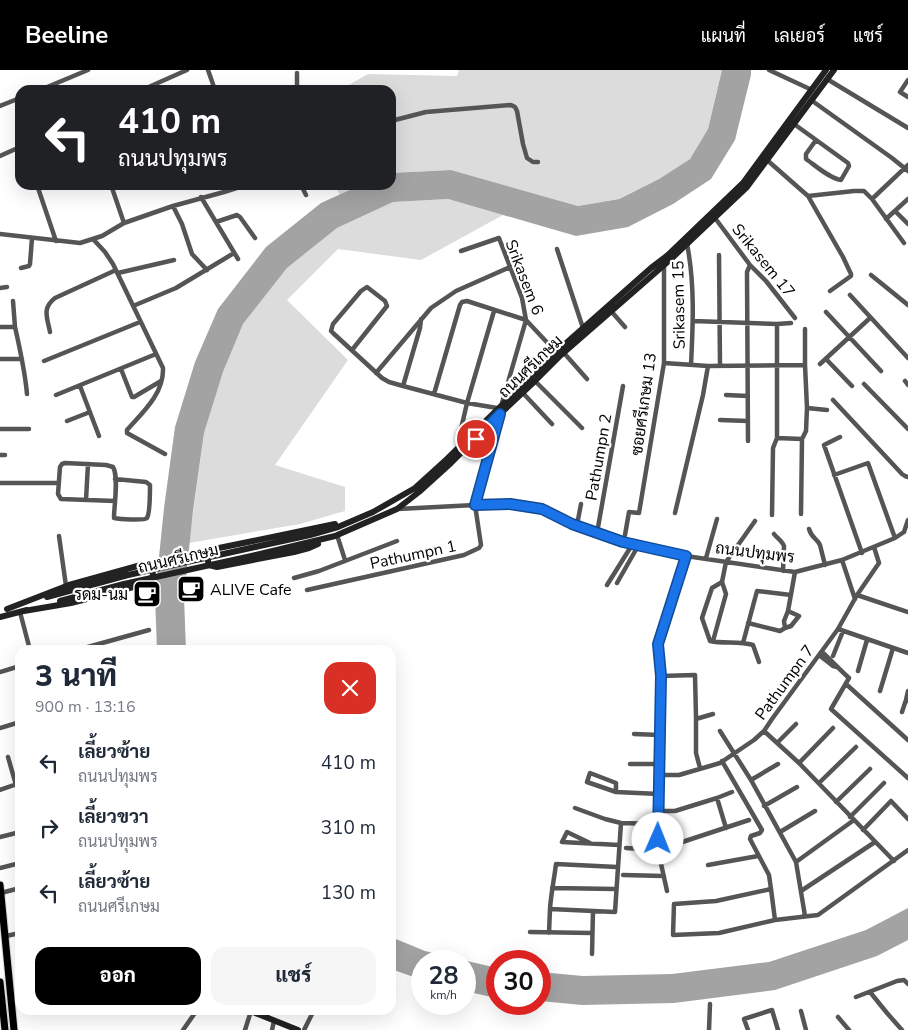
<!DOCTYPE html>
<html lang="th">
<meta charset="utf-8">
<style>
body{margin:0;font-family:"Nunito Sans",Sarabun,sans-serif;background:#f6f6f7;color:#1f2937;height:100vh;display:flex;flex-direction:column;font-size:19px;white-space:nowrap}
*{box-sizing:border-box;margin:0}
p{font-size:16px;color:#747a83}
.icon{flex:none;width:28px;height:28px;fill:none;stroke:currentColor;stroke-width:2;stroke-linecap:round;stroke-linejoin:round}
.map{position:relative;flex:1;overflow:hidden}
.drawer{position:absolute;left:15px;top:575px;width:381px;height:370px;display:flex;flex-direction:column;background:#fff;border-radius:15px;box-shadow:0 5px 20px #0002}
.drawer>*{flex:none}
.hud{position:absolute;left:15px;top:15px;width:381px;height:105px;border-radius:15px;box-shadow:0 5px 20px #0002;background:#202124;color:#fff;overflow:hidden}
.speed{position:absolute;left:411px;top:880px;display:flex;gap:10px;font-size:25px;font-weight:700;text-align:center}
.speed>*{display:grid;place-content:center;width:65px;height:65px;border-radius:50%;background:#fff;box-shadow:0 5px 20px #0002;line-height:1}
.speed small{font-size:12px;font-weight:400}
.speed .limit{border:8px solid #d22;background:#fff;color:#111}
.pin{position:absolute;display:grid;place-items:center;width:42px;height:42px;color:#fff;margin:-21px;border:2px solid #fff;border-radius:50%;box-shadow:0 1px 5px #0007}
.me{position:absolute;width:55px;margin:-28px;rotate:1deg;stroke-linejoin:round;filter:drop-shadow(0 0 4px #0008)}
.turn{display:flex;align-items:center;gap:18px;height:105px;padding:0 20px;font-size:22px}
.turn .icon{width:65px;height:65px;stroke-width:2.5}
.turn b{display:block;font-size:35px;line-height:42px}
.round{display:grid;place-items:center;flex:none;width:52px;height:52px;border-radius:15px;background:#f6f6f7}
.headline{display:flex;align-items:center;justify-content:space-between;height:85px;padding:0 20px}
h1{font-size:30px;font-weight:800;line-height:38px}
.primary-button{display:flex;gap:10px;margin-top:auto;padding:10px 20px}
.primary-button a{flex:1;height:58px;border-radius:15px;background:#000;color:#fff;font-size:20px;font-weight:800;line-height:58px;text-align:center}
.primary-button a+a{background:#f6f6f7;color:#1f2937}
ul{padding:0;list-style:none}
li{display:flex;align-items:center;gap:15px;height:65px;padding:0 20px}
li div{flex:1}
li b{display:block;font-size:19px}
li em{font-style:normal}
header{display:flex;align-items:center;gap:30px;box-sizing:border-box;height:70px;padding:0 25px;background:#000;color:#fff}
header strong{font-size:24px}
nav{display:flex;gap:28px;margin-inline-start:auto;font-size:18px}
.map>svg:first-child{display:block}
</style>
<header>
<strong>Beeline</strong>
<nav><a>แผนที่</a><a>เลเยอร์</a><a>แชร์</a></nav>
</header>
<div class="map">
<svg width="908" height="960" viewBox="0 0 908 960">
<rect width="100%" height="100%" fill="#fff"/>
<path fill="#dcdcdc" d="M 459,0 L 722,0 L 708,59 L 690,89 L 659,109 L 618,129 L 578,136 L 451,100 L 391,103 L 391,20 L 340,20 L 368,4 L 457,6 Z
M 334,115 L 361,115 L 340,125 Z
M 448,129 L 503,145 L 421,190 L 338,179 L 287,230 L 348,290 L 275,395 L 345,417 L 345,441 L 300,454 L 189,473 L 204,363 L 223,302 L 243,254 L 287,198 L 337,158 L 393,132 Z"/>
<path fill="#a3a3a3" d="M 722,0 L 751,0 L 751,5 L 735,70 L 711,109 L 673,134 L 628,157 L 576,166 L 448,129 L 393,132 L 337,158 L 287,198 L 243,254 L 223,302 L 204,363 L 193,441 L 184,527 L 186,580 L 157,580 L 155,526 L 164,438 L 175,357 L 195,292 L 218,239 L 266,177 L 321,133 L 361,115 L 391,115 L 391,103 L 451,100 L 578,136 L 619,129 L 659,109 L 690,89 L 708,59 Z
M 908,838 L 908,870 L 877,886 L 775,920 L 674,933 L 582,935 L 540,931 L 540,902 L 583,906 L 672,904 L 769,892 L 866,860 Z
M 391,867 L 425,881 L 497,898 L 497,927 L 487,926 L 465,921 L 465,891 L 422,891 L 422,910 L 391,899 Z"/>
<g fill="none" stroke-linecap="round" stroke-linejoin="round">
<defs>
<path id="primary" d="M 0,815 L 14,960
M 0,912 L 5,960"/>
</defs>
<use href="#primary" stroke="#dbdbdb" stroke-width="9"/>
<path stroke="#555" stroke-width="4.5" d="M 208,0 L 215,20
M 769,0 L 812,20
M 297,3 L 297,20
M 827,9 L 908,58
M 908,10 L 900,22 L 908,27
M 40,20 L 88,0
M 142,20 L 187,0
M 811,30 L 892,88 L 908,101
M 0,36 L 20,28
M 391,51 L 426,42 L 511,35 L 515,37 L 517,41 L 523,74 L 527,88 L 533,92 L 538,92
M 794,54 L 848,93 L 849,96 L 841,110 C 829,108 816,96 806,89 L 806,84 L 816,70
M 0,86 L 20,77
M 767,90 L 808,126 L 843,187 L 851,204 L 851,206 L 830,221
M 37,115 L 56,171
M 111,115 L 124,153
M 301,115 L 306,125
M 808,126 L 854,121 L 864,121 L 872,129 L 904,173
M 201,127 L 238,189
M 872,129 L 908,95
M 173,136 L 182,154 L 192,184 L 207,200
M 895,141 L 908,154
M 715,148 L 750,195 L 766,211 L 795,248
M 886,149 L 908,129
M 216,152 L 237,145 L 240,147 L 255,168
M 0,164 L 80,173 L 102,166 L 124,153 L 173,136 L 224,122 L 246,115
M 93,169 L 105,182 L 113,194 L 163,298 C 164,324 142,343 127,360 L 127,363 L 165,384
M 687,174 C 695,214 693,255 691,295
M 557,179 L 583,258
M 461,181 L 499,168 L 522,228 L 526,250 L 556,282
M 719,185 L 720,296
M 21,198 L 29,196 L 30,194 L 32,168
M 118,203 L 174,190
M 871,205 L 908,235
M 0,218 L 7,217
M 850,225 L 908,288
M 13,231 L 15,257
M 133,236 L 176,218 L 234,183
M 611,241 L 625,257
M 826,242 L 881,301
M 421,249 L 420,258 L 403,316 L 467,333 L 497,338
M 693,251 L 777,254 L 791,253
M 0,257 L 15,257 C 20,279 25,301 27,324
M 50,262 C 47,247 42,238 55,228 L 116,200
M 352,280 L 387,236 L 385,231 L 367,217 L 361,221 L 333,254 L 331,261 L 333,263 L 382,308 L 389,312 L 403,316
M 564,283 L 587,309
M 0,289 L 22,289
M 826,289 L 852,316
M 44,291 L 140,252
M 664,293 L 708,296 L 805,295
M 820,294 L 870,248
M 121,299 L 132,327 L 134,327 L 161,311
M 376,303 L 431,238 L 456,221 L 510,197
M 535,311 L 582,358
M 905,311 L 908,315
M 864,314 L 908,359
M 80,316 L 99,366
M 522,322 L 552,354
M 434,324 L 460,235 L 462,232 L 467,231 L 526,250 L 502,333
M 56,325 L 156,284
M 726,325 L 748,326
M 833,330 L 902,404 L 905,406 L 908,407
M 807,338 L 827,340
M 720,350 L 748,351
M 67,351 L 90,342
M 0,359 L 29,359
M 840,367 L 824,375 L 862,483
M 459,368 L 467,333 L 494,241
M 777,368 L 802,369
M 748,371 L 747,202 L 750,195
M 0,385 L 5,385
M 834,405 L 868,393 L 895,468
M 0,413 L 59,413
M 86,430 L 88,394
M 115,431 L 61,429 L 58,424 L 60,397 L 62,394 L 65,393 L 106,395 L 113,397 C 119,407 114,435 114,448 C 119,449 144,451 147,448 C 150,443 150,421 150,415 L 146,412 L 115,409
M 398,439 L 475,435 L 510,434 L 526,435 L 542,439 L 572,454 L 632,475 L 686,486 L 795,502 L 842,490 L 895,468 L 904,462 L 908,450
M 675,443 L 703,325 L 708,296
M 801,444 L 802,369 L 806,361 L 807,338 L 805,295 L 805,259
M 772,445 L 773,378 L 777,368 L 777,254
M 577,455 L 581,434
M 809,459 C 812,469 817,468 820,475 L 825,495
M 597,463 L 623,316
M 774,464 C 777,468 782,471 784,476 L 783,501
M 337,465 L 345,490
M 625,465 L 629,442 L 639,443 L 664,293 L 664,195
M 59,466 L 66,516
M 706,488 L 717,449
M 842,490 L 855,529
M 294,508 L 319,501 L 397,471
M 722,512 L 712,518 L 702,548 L 710,571 C 724,574 739,571 753,575 L 759,592
M 617,513 L 638,476
M 607,515 L 632,475
M 307,520 L 464,485 L 479,478 L 481,475 L 475,435 L 499,347
M 857,525 L 908,542
M 20,542 L 30,580
M 748,553 L 780,561 L 785,558 L 791,556 L 799,546 L 788,541
M 785,558 L 784,551 L 788,541 L 795,502
M 838,559 L 908,583
M 713,571 L 726,524 L 722,512 L 726,492 L 755,451
M 743,573 L 757,521 L 791,525
M 77,580 L 149,560
M 822,582 C 831,590 839,599 849,608 L 831,639 L 908,708
M 819,585 L 833,596 L 837,597
M 833,586 L 843,561
M 858,601 L 867,570
M 0,602 L 20,596
M 661,606 L 695,605 L 696,647 L 696,683 L 700,698
M 846,614 L 908,670
M 880,621 L 893,578
M 907,631 L 906,630 L 908,621
M 902,642 L 906,630
M 696,649 L 713,644
M 0,658 L 20,652
M 720,661 L 751,710 L 796,792 L 805,846
M 764,661 L 799,693 L 894,791
M 634,664 L 660,665
M 777,673 L 796,654
M 8,687 L 16,715
M 722,691 L 762,760 L 760,763 L 751,766 L 750,769 L 769,805 L 771,819
M 799,693 L 833,658
M 630,694 L 659,694
M 659,705 L 679,705 L 720,693 L 754,670 L 764,661 L 772,649 L 838,559 L 857,525 L 879,493 L 874,477
M 751,710 L 778,694
M 819,713 L 856,677
M 0,720 L 20,713
M 616,722 L 616,713 L 590,703 L 587,712 L 616,722 L 659,724
M 717,728 L 726,758
M 836,732 L 870,699
M 764,736 L 797,717
M 575,738 L 605,749 L 621,753 L 659,754
M 659,741 L 675,741 L 717,728 L 732,722
M 850,747 L 884,713
M 863,760 L 891,731 L 908,749
M 780,762 L 815,741
M 0,767 L 20,762
M 590,773 L 567,762 L 562,772 L 619,775
M 626,778 L 658,780 L 749,750
M 796,792 L 854,750
M 708,795 L 758,786
M 617,797 L 556,794 C 554,810 551,824 550,839 L 615,842 L 621,753
M 0,798 L 20,793
M 623,805 L 664,806
M 552,818 L 615,819
M 667,821 L 658,780 L 661,606 L 658,574 L 686,486
M 801,821 L 875,772
M 1,823 L 20,818
M 775,850 L 771,819 L 716,831 L 674,834 L 673,865 L 719,863 L 775,850 L 818,845 L 908,780
M 530,862 L 592,863
M 549,863 L 550,839
M 6,866 L 20,863
M 592,884 L 593,841
M 870,922 L 887,943 L 902,960
M 856,927 L 897,911 L 904,910 L 908,914
M 801,941 L 806,960
M 266,947 L 270,940
M 838,947 L 849,960
M 183,960 L 197,940
M 245,960 L 251,941
M 272,960 L 274,951
M 304,960 L 314,940
M 709,960 L 710,934
M 748,960 L 744,949 L 772,940 L 778,960"/>
<path stroke="#222" stroke-width="6" d="M 318,474 L 309,478 L 294,482 L 217,497 L 209,495 L 207,487 L 209,482 L 214,479 L 335,454
M 255,477 L 310,465 L 338,457 L 373,442 L 415,418 L 447,389 L 556,282 L 651,198 L 668,185 L 743,113 L 826,0
M 256,485 L 335,466 L 397,439 L 419,422 L 451,393 L 500,344 L 535,311 L 561,285 L 671,189 L 747,117 L 767,90 L 834,0
M 47,527 L 128,505
M 60,531 L 124,514
M 7,539 L 69,515 L 141,495 C 155,495 157,508 145,514 L 71,533 L 24,541
M 0,547 L 27,540
M 248,940 L 298,960"/>
<use href="#primary" stroke="#000" stroke-width="7"/>
<path stroke="#222" stroke-width="6" d="M 128,505 L 255,477
M 124,514 L 256,485"/>
</g>
<g fill="none" stroke-linecap="round" stroke-linejoin="round">
<defs>
<path id="route" d="M 476,369 L 500,344 L 475,435 L 510,434 L 542,439 L 572,454 L 623,472 L 686,486 L 658,574 L 661,606 L 658,769"/>
</defs>
<use href="#route" stroke="#114b97" stroke-width="12"/>
<use href="#route" stroke="#1a73e8" stroke-width="9"/>
</g>
<defs>
<symbol id="cafe-square" viewBox="-11 -11 22 22"><rect x="-9" y="-9" width="18" height="18" rx="4" fill="#000" stroke="#fff"/><path d="M-5.5-4.5H6V0H3Q3 3.5 0 3.5H-2.5Q-5.5 3.5-5.5 0ZM3-3.2v2h1.7v-2ZM-6 4.5H4V6H-6Z" fill="#fff"/></symbol>
</defs>
<g fill-rule="evenodd">
<use href="#cafe-square" x="175" y="503" width="32" height="32"/>
<use href="#cafe-square" x="131" y="508" width="32" height="32"/>
</g>
<g text-anchor="middle" stroke-width="4.5" stroke-linejoin="round" paint-order="stroke">
<g font-size="16" fill="#000" stroke="#fff">
<text transform="translate(764 190) rotate(51)" y="6">Srikasem 17</text>
<text transform="translate(525 207) rotate(69)" y="6">Srikasem 6</text>
<text transform="translate(678 235) rotate(-91)" y="6">Srikasem 15</text>
<text transform="translate(530 296) rotate(-44)" y="6">ถนนศรีเกษม</text>
<text transform="translate(643 334) rotate(-82)" y="6">ซอยศรีเกษม 13</text>
<text transform="translate(598 387) rotate(-80)" y="6">Pathumpn 2</text>
<text transform="translate(755 482) rotate(7)" y="6">ถนนปทุมพร</text>
<text transform="translate(413 484) rotate(-12)" y="6">Pathumpn 1</text>
<text transform="translate(178 488) rotate(-13)" y="6">ถนนศรีเกษม</text>
<text transform="translate(784 612) rotate(-54)" y="6">Pathumpn 7</text>
</g>
<g font-size="16" fill="#000" stroke="#fff" text-anchor="start">
<text x="210" y="525">ALIVE Cafe</text>
<text x="128" y="530" text-anchor="end">รดม-นม</text>
</g>
</g>
</svg>
<div class="speed"><div>28<small>km/h</small></div><div class="limit">30</div></div>
<div class="pin" style="left:476px;top:369px;background:#d93025"><svg class="icon" aria-label="arrive" viewBox="0 0 24 24"><path d="M6 21V4h12l-3 4 3 4H6"/></svg></div>
<svg class="me" style="left:658px;top:769px" viewBox="-20 -20 40 40"><circle r="19" fill="#fff"/><path d="M0-13L10 11 0 6-10 11z" fill="#1a73e8"/></svg>
<div class="hud">
<div class="turn"><svg class="icon" aria-label="left" viewBox="0 0 24 24"><path d="M17 20v-9H6M10 6l-5 5 5 5"/></svg><div><b>410 m</b>ถนนปทุมพร</div></div>
</div>
<section class="drawer">
<div class="headline"><div><h1>3 นาที</h1><p>900 m · 13:16</p></div><a class="round" style="background:#d93025;color:#fff"><svg class="icon" aria-label="close" viewBox="0 0 24 24"><path d="M6 6l12 12M18 6L6 18"/></svg></a></div>
<ul>
<li><svg class="icon" aria-label="left" viewBox="0 0 24 24"><path d="M17 20v-9H6M10 6l-5 5 5 5"/></svg><div><b>เลี้ยวซ้าย</b><p>ถนนปทุมพร</p></div><em>410 m</em></li>
<li><svg class="icon" aria-label="right" viewBox="0 0 24 24"><path d="M7 20v-9h11M14 6l5 5-5 5"/></svg><div><b>เลี้ยวขวา</b><p>ถนนปทุมพร</p></div><em>310 m</em></li>
<li><svg class="icon" aria-label="left" viewBox="0 0 24 24"><path d="M17 20v-9H6M10 6l-5 5 5 5"/></svg><div><b>เลี้ยวซ้าย</b><p>ถนนศรีเกษม</p></div><em>130 m</em></li>
</ul>
<div class="primary-button"><a>ออก</a><a>แชร์</a></div>
</section>
</div>
